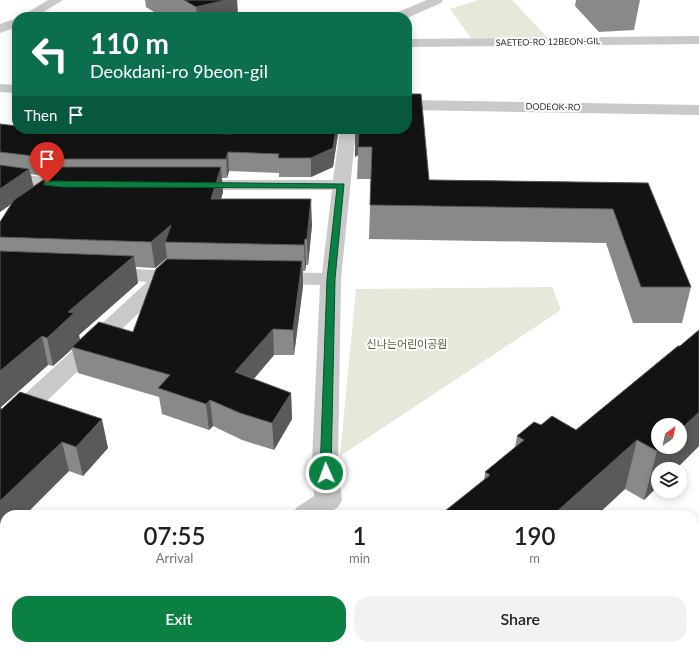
<!DOCTYPE html>
<meta charset="utf-8">
<style>
body{margin:0;font-family:Lato,"Noto Sans KR",sans-serif;background:#f2f2f2;color:#202124;height:100vh;display:flex;flex-direction:column;font-size:15px;white-space:nowrap}
*{box-sizing:border-box;margin:0}
p{font-size:13px;color:#757577}
.icon{flex:none;width:22px;height:22px;fill:none;stroke:currentColor;stroke-width:2;stroke-linecap:round;stroke-linejoin:round}
.map{position:relative;flex:1;overflow:hidden}
.side{position:absolute;left:0px;top:510px;width:699px;height:140px;display:flex;flex-direction:column;background:#fff;border-radius:16px 16px 0 0;box-shadow:0 2px 10px #0003}
.side>*{flex:none}
.guide{position:absolute;left:12px;top:12px;width:400px;height:122px;border-radius:16px;box-shadow:0 2px 10px #0003;background:#0b6e4f;color:#fff;overflow:hidden}
.needle{width:26px;rotate:33deg}
.tools{position:absolute;left:651px;top:418px;display:grid;gap:8px}
.tools a{display:grid;place-items:center;width:36px;height:36px;border-radius:50%;background:#fff;box-shadow:0 2px 10px #0003;font-size:20px}
.pin{position:absolute;display:grid;place-items:center;width:34px;height:34px;color:#fff;margin:-41px -17px;border-radius:50% 50% 50% 0;rotate:-45deg;box-shadow:0 0 4px #0007}
.pin .icon{rotate:45deg}
.me{position:absolute;width:44px;margin:-22px;rotate:358deg;stroke-linejoin:round;filter:drop-shadow(0 0 3px #0008)}
.turn{display:flex;align-items:center;gap:14px;height:84px;padding:0 12px;font-size:18px}
.turn .icon{width:52px;height:52px;stroke-width:2.5}
.turn b{display:block;font-size:28px;line-height:34px}
.then{display:flex;align-items:center;height:38px;padding:0 12px;background:#0003;gap:8px;font-size:15px}
.eta{display:flex;justify-content:space-evenly;align-items:center;height:68px;text-align:center}
.eta b{font-size:24px;font-weight:600;line-height:28px}
.action{display:flex;gap:8px;margin-top:auto;padding:8px 12px}
.action a{flex:1;height:46px;border-radius:16px;background:#0b8043;color:#fff;font-size:16px;font-weight:600;line-height:46px;text-align:center}
.action a+a{background:#f2f2f2;color:#202124}
.map>svg:first-child{display:block}
</style>
<div class="map">
<svg width="699" height="650" viewBox="0 0 699 650">
<rect width="100%" height="100%" fill="#fff"/>
<path fill="#e4e9da" d="M 479,0 L 512,0 L 547,37 L 471,38 L 450,9 Z
M 552,287 L 561,310 L 340,456 L 356,289 Z
M 699,549 L 699,650 L 623,650 L 626,645 L 694,645 L 694,556 Z"/>
<g fill="none" stroke-linecap="round" stroke-linejoin="round">
<path fill="#c9c9c9" fill-rule="evenodd" d="M 48,0 L 63,0 L 35,17 L 20,17 Z
M 427,0 L 443,0 L 441,3 L 407,18 L 392,17 L 393,14 Z
M 17,18 L 17,27 L 0,33 L 0,24 Z
M 699,36 L 699,44 L 407,47 L 407,39 Z
M 0,84 L 17,85 L 17,93 L 0,92 Z
M 407,100 L 699,105 L 699,115 L 407,110 Z
M 340,129 L 356,129 L 341,279 L 338,460 L 342,500 L 338,507 L 326,515 L 292,515 L 296,508 L 314,496 L 312,460 L 320,285 L 274,284 L 267,282 L 264,278 L 267,274 L 274,272 L 322,273 L 332,190 L 193,190 L 187,189 L 184,185 L 187,181 L 193,180 L 333,180 Z
M 0,172 L 68,180 L 74,181 L 77,185 L 74,189 L 68,190 L 0,182 Z
M 106,268 L 184,271 L 191,273 L 194,277 L 191,281 L 170,283 L 9,437 L 0,440 L 0,417 L 147,282 L 99,278 L 96,274 L 99,270 Z
M 0,616 L 5,618 L 5,644 L 0,642 Z
M 22,645 L 63,645 L 66,650 L 25,650 Z
M 102,645 L 138,645 L 135,650 L 99,650 Z"/>
</g>
<path fill="#898989" fill-rule="evenodd" d="M 145,0 L 237,0 L 238,17 L 162,17 L 146,7 Z
M 576,0 L 640,0 L 634,30 L 599,32 L 575,6 Z
M 0,124 L 17,129 L 118,129 L 119,131 L 231,134 L 338,134 L 333,167 L 311,177 L 279,177 L 279,173 L 229,171 L 227,178 L 222,178 L 223,192 L 221,199 L 312,225 L 308,265 L 306,265 L 305,271 L 303,271 L 303,286 L 294,355 L 274,355 L 254,379 L 291,393 L 292,419 L 274,450 L 242,440 L 213,426 L 209,430 L 162,414 L 159,397 L 78,373 L 72,349 L 53,366 L 48,365 L 1,407 L 1,409 L 108,448 L 83,476 L 69,471 L 25,515 L 5,515 L 0,541 L 0,222 L 11,204 L 0,212 ZM 31,174 L 47,177 L 33,186 ZM 167,258 L 167,259 L 133,332 L 80,340 L 79,335 L 138,283 L 136,267 L 155,268 Z
M 355,129 L 429,180 L 648,183 L 691,287 L 682,323 L 633,323 L 606,243 L 369,239 L 371,179 L 357,179 L 358,155 L 355,157 Z
M 699,330 L 699,446 L 676,469 L 658,469 L 658,486 L 644,500 L 625,489 L 597,515 L 440,515 L 484,481 L 485,472 L 515,447 L 517,436 L 541,425 L 576,430 L 680,346 Z"/>
<path fill="#5a5a5a" d="M 226,0 L 237,0 L 238,17 L 197,17 L 196,7 Z
M 336,129 L 338,129 L 338,134 L 333,167 L 311,177 L 311,158 Z
M 355,129 L 360,129 L 358,147 L 358,155 L 355,157 Z
M 228,152 L 229,171 L 227,178 L 226,159 Z
M 221,167 L 223,192 L 214,224 L 211,199 Z
M 29,169 L 34,188 L 0,212 L 0,189 Z
M 311,199 L 312,225 L 308,265 L 307,239 Z
M 171,225 L 165,242 L 167,258 L 155,268 L 151,242 Z
M 305,239 L 306,265 L 305,271 L 304,245 Z
M 134,256 L 138,283 L 79,335 L 80,341 L 72,347 L 72,349 L 53,366 L 47,338 L 68,312 Z
M 302,261 L 303,286 L 294,355 L 293,330 Z
M 273,329 L 274,355 L 237,398 L 235,372 Z
M 42,336 L 48,365 L 1,407 L 2,413 L 0,415 L 0,371 Z
M 291,393 L 292,419 L 274,450 L 272,423 Z
M 210,400 L 213,426 L 209,430 L 206,404 Z
M 699,412 L 699,446 L 676,469 L 658,469 L 658,486 L 644,500 L 657,451 L 662,447 L 680,447 L 680,430 Z
M 102,419 L 108,448 L 83,476 L 76,447 Z
M 637,440 L 625,489 L 597,515 L 553,515 Z
M 62,442 L 69,471 L 25,515 L 5,515 L 5,536 L 0,541 L 0,501 Z
M 407,645 L 457,645 L 451,650 L 401,650 Z"/>
<path fill="#131313" stroke="#5a5a5a" d="M 184,0 L 226,0 L 196,7 Z
M 272,14 L 320,17 L 270,17 Z
M 407,94 L 421,94 L 429,180 L 648,183 L 691,287 L 641,287 L 613,209 L 370,205 L 372,147 L 358,147 L 359,129 L 407,129 Z
M 0,124 L 17,126 L 17,129 L 118,129 L 117,130 L 231,134 L 240,129 L 336,129 L 333,148 L 311,158 L 278,158 L 279,154 L 228,152 L 226,159 L 58,159 L 0,152 Z
M 0,165 L 29,169 L 0,189 Z
M 62,167 L 221,167 L 211,199 L 311,199 L 307,239 L 305,239 L 304,245 L 165,242 L 171,225 L 151,242 L 0,237 L 0,222 L 14,200 Z
M 0,251 L 134,256 L 68,312 L 74,313 L 47,338 L 42,336 L 0,371 Z
M 167,259 L 302,261 L 293,330 L 273,329 L 235,372 L 291,393 L 272,423 L 240,413 L 210,400 L 206,404 L 158,388 L 170,375 L 72,347 L 99,322 L 133,332 L 156,269 Z
M 699,330 L 699,412 L 680,430 L 680,425 L 658,425 L 658,447 L 662,447 L 657,451 L 637,440 L 553,515 L 440,515 L 490,475 L 485,472 L 524,440 L 517,436 L 534,422 L 541,425 L 552,416 L 576,430 L 678,346 L 680,346 Z
M 20,392 L 102,419 L 76,447 L 62,442 L 0,501 L 0,409 L 2,409 Z
M 278,645 L 407,645 L 401,650 L 272,650 Z"/>
<path fill="#0b8043" stroke="#07532c" d="M 44,181 L 344,184 L 335,279 L 331,473 L 330,476 L 322,476 L 320,473 L 327,279 L 337,188 L 62,187 L 44,185 Z"/>
<g text-anchor="middle" stroke-width="4" stroke-linejoin="round" paint-order="stroke">
<g font-size="9" fill="#2c2c2c" stroke="#fff">
<text transform="translate(548 42) rotate(-1)" y="3">SAETEO-RO 12BEON-GIL</text>
<text transform="translate(553 107) rotate(1)" y="3">DODEOK-RO</text>
</g>
<g font-size="11" fill="#56643d" stroke="#fff">
<text x="407" y="348">신나는어린이공원</text>
</g>
</g>
</svg>
<div class="tools">
<a><svg class="needle" viewBox="-14 -14 28 28"><path d="M0-13l5 13h-10z" fill="#e53935"/><path d="M0 13l5-13h-10z" fill="#757577"/></svg></a>
<a><svg class="icon" aria-label="layers" viewBox="0 0 24 24"><path d="M12 4l9 5-9 5-9-5zM3 14l9 5 9-5"/></svg></a>
</div>
<div class="pin" style="left:47px;top:183px;background:#d93025"><svg class="icon" aria-label="arrive" viewBox="0 0 24 24"><path d="M6 21V4h12l-3 4 3 4H6"/></svg></div>
<svg class="me" style="left:326px;top:473px" viewBox="-20 -20 40 40"><circle r="17" fill="#0b8043" stroke="#fff" stroke-width="3"/><path d="M0-11L8 9 0 5-8 9z" fill="#fff"/></svg>
<div class="guide">
<div class="turn"><svg class="icon" aria-label="left" viewBox="0 0 24 24"><path d="M17 20v-9H6M10 6l-5 5 5 5"/></svg><div><b>110 m</b>Deokdani-ro 9beon-gil</div></div>
<div class="then">Then<svg class="icon" aria-label="arrive" viewBox="0 0 24 24"><path d="M6 21V4h12l-3 4 3 4H6"/></svg></div>
</div>
<section class="side">
<div class="eta">
<div><b>07:55</b><p>Arrival</p></div>
<div><b>1</b><p>min</p></div>
<div><b>190</b><p>m</p></div>
</div>
<div class="action"><a>Exit</a><a>Share</a></div>
</section>
</div>
